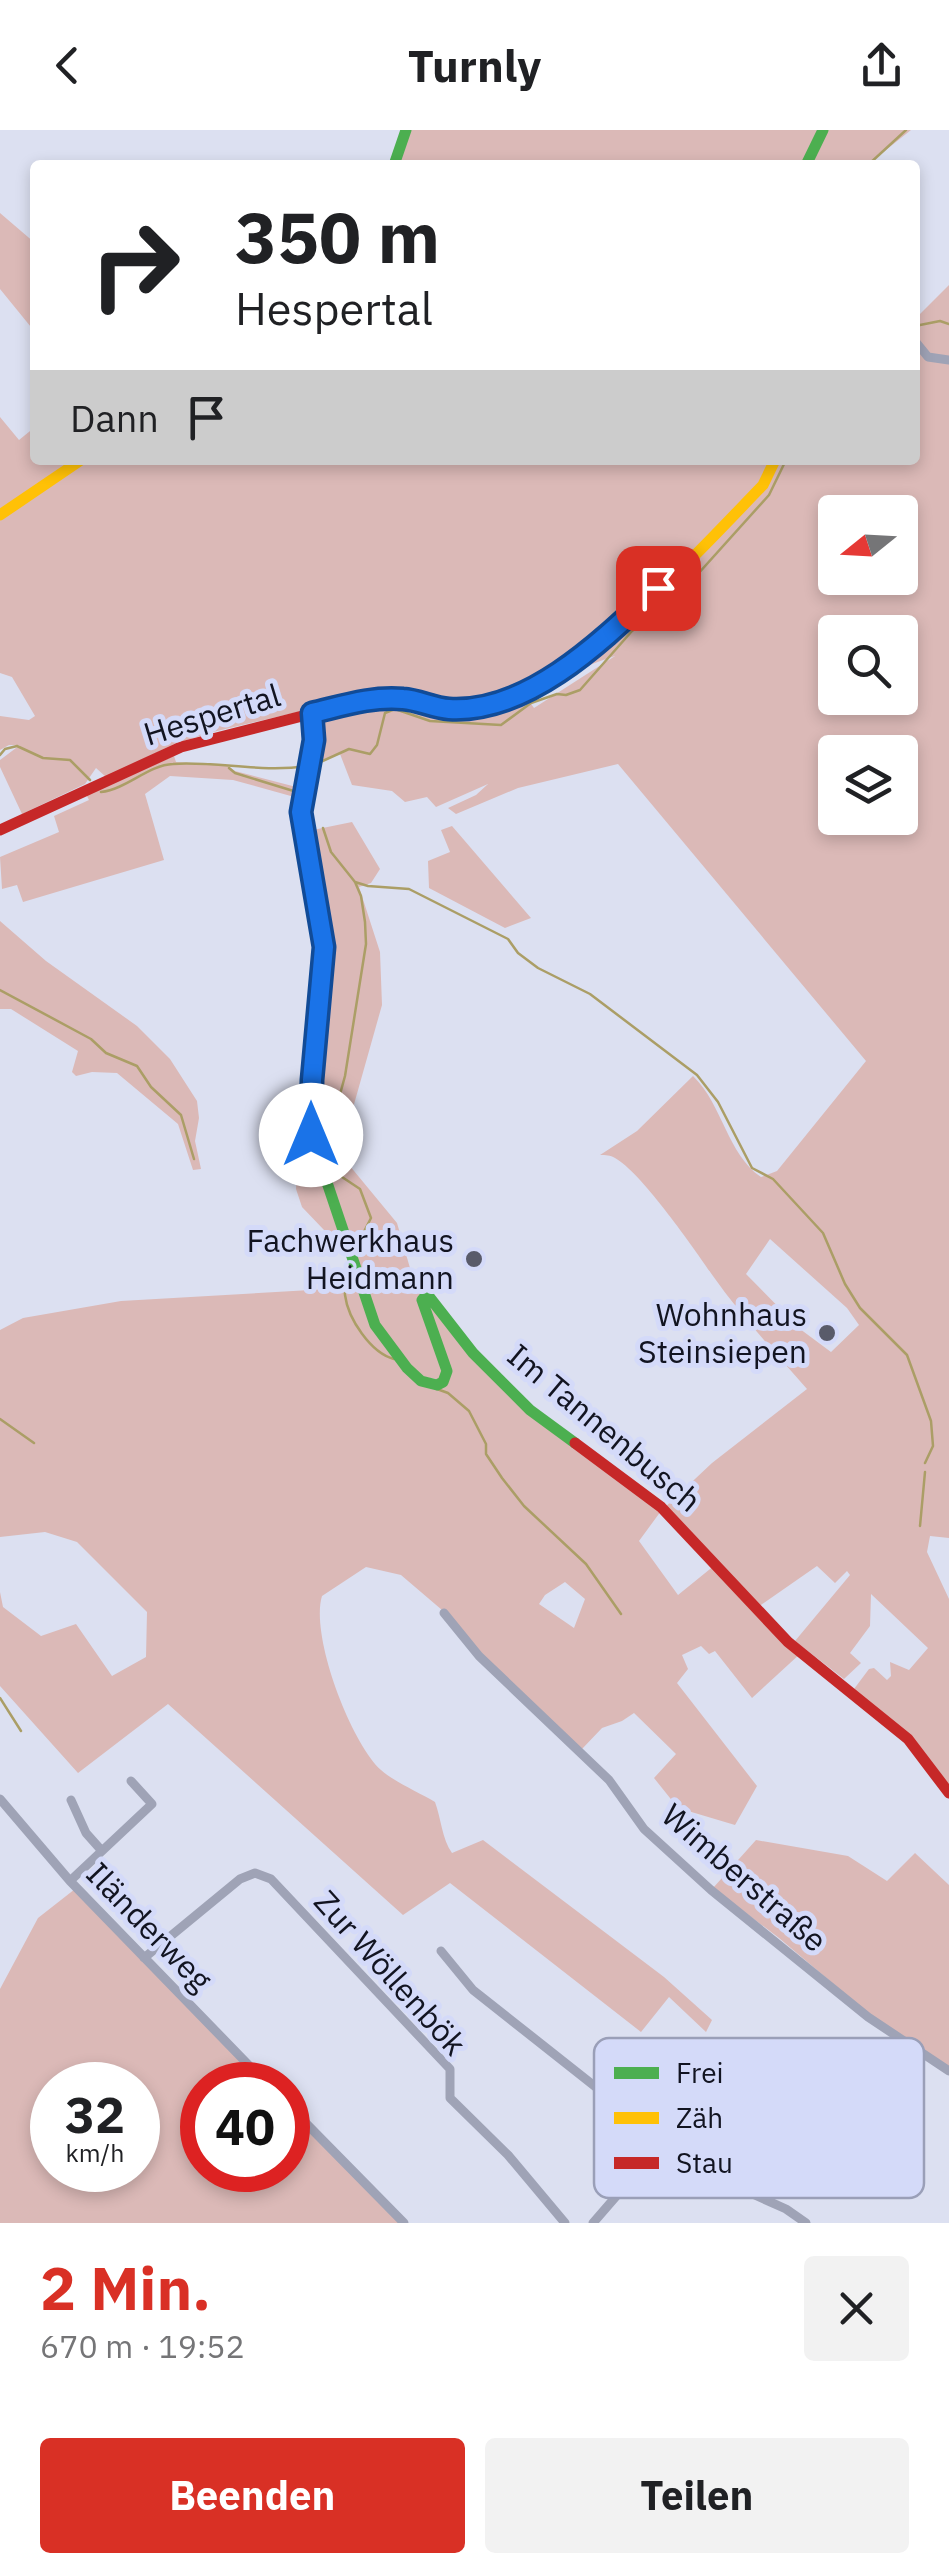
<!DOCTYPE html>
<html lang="de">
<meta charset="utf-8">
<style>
body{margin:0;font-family:"IBM Plex Sans",sans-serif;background:#f2f2f2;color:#202124;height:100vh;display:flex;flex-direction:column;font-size:38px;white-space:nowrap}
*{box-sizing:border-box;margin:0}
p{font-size:32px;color:#757577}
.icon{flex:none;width:55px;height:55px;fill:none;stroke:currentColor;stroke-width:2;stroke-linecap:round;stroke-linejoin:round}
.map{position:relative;height:2093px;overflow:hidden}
.drawer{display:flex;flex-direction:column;background:#fff;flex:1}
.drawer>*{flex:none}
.top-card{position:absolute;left:30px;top:30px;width:890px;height:305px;border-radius:10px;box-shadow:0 5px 15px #0003;background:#fff;color:#202124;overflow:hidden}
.needle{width:65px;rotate:252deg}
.tools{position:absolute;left:818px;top:365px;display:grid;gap:20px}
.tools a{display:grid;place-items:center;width:100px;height:100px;border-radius:10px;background:#fff;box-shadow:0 5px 15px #0003;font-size:50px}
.speed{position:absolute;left:30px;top:1932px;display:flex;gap:20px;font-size:50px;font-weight:700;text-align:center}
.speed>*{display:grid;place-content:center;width:130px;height:130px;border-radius:50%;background:#fff;box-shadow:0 5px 15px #0003;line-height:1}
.speed small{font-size:25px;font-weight:400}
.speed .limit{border:15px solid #d22;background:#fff;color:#111}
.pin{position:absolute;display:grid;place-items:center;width:85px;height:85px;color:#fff;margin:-42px;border-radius:20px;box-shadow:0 5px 15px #0006}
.me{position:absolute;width:110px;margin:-55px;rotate:0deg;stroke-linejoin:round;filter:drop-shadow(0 0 8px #0008)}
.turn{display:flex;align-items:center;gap:35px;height:210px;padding:0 40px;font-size:45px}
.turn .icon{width:130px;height:130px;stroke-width:2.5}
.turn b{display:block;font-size:70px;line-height:85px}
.then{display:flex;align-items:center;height:95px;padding:0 40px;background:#0003;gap:20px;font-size:38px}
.round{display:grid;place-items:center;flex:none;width:105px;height:105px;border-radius:10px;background:#f2f2f2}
.overview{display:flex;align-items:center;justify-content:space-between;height:170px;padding:0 40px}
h1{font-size:60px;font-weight:800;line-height:75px;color:#d93025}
.action{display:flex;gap:20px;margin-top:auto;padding:20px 40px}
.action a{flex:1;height:115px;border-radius:10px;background:#d93025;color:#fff;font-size:40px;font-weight:800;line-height:115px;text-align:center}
.action a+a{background:#f2f2f2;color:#202124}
header{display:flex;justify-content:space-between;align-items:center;height:130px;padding:0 40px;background:#fff;font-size:45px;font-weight:800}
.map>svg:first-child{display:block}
</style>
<header><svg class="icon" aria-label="back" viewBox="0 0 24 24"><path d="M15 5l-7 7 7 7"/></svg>Turnly<svg class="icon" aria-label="share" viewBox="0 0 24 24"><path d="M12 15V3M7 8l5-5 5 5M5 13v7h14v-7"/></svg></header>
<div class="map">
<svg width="949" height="2093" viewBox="0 0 949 2093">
<rect width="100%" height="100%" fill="#dce0f1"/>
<path fill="#dbb9b7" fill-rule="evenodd" d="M 410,0 L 819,0 L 807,35 L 398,35 Z
M 822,0 L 911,0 L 867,35 L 810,35 Z
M 0,83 L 35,113 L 35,202 L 0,159 Z
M 949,155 L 949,1408 L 930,1406 L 927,1422 L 949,1469 L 949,1656 L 854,1559 L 869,1539 L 874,1538 L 887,1550 L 891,1546 L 890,1532 L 909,1540 L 928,1518 L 871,1464 L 870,1496 L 850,1523 L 861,1533 L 844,1549 L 795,1511 L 850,1445 L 847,1441 L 835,1453 L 817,1436 L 758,1477 L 801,1523 L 752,1568 L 715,1521 L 709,1524 L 701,1516 L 682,1525 L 688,1539 L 677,1553 L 757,1656 L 735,1695 L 678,1678 L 654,1648 L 676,1624 L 634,1583 L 622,1591 L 602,1598 L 582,1619 L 482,1525 L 442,1480 L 401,1445 L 366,1437 L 322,1466 C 310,1505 350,1611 381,1640 C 393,1651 420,1663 435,1672 C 441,1688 442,1709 452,1723 L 483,1710 L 664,1847 L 712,1890 L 706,1902 L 669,1867 L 641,1902 L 450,1753 L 403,1785 L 168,1574 L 78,1643 L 0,1556 L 0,1462 L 3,1477 L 41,1506 L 76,1494 L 112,1546 L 146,1527 L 147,1482 L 77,1412 L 45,1402 L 0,1407 L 0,1200 L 23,1188 L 121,1171 L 328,1159 L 341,1147 L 356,1150 L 368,1182 L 420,1253 L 449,1249 L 425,1178 L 431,1174 L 500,1256 L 662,1380 L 712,1333 L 807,1259 C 775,1222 741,1186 713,1146 C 695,1120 641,1042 615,1028 C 610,1025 606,1025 600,1025 L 637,1001 L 693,946 C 723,975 727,1024 761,1047 L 777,1041 L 866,931 L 618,634 L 518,658 L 456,684 L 448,678 L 476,665 L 488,654 L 436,677 L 427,667 L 405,672 L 392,661 L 352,655 L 340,624 L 315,634 L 320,588 L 381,578 L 389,574 L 458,584 L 526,567 L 534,578 L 615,526 C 567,542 509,570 459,574 C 434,576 403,564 374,564 L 213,602 L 174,614 L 106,647 L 96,638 L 85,654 L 22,684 L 0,637 L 0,630 L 20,615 L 9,615 L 0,620 L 0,586 L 29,590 L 35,586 L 12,547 L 0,543 L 0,287 L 19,310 L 35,297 L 35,330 L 915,330 L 915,189 ZM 835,382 L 900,382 L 900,448 L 835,448 ZM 835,502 L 900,502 L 900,568 L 835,568 ZM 835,622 L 900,622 L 900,688 L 835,688 ZM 770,1109 L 847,1178 L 859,1195 L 831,1222 L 800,1199 L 746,1144 ZM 661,1381 L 715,1435 L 678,1465 L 639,1411 ZM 565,1452 L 585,1469 L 574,1498 L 539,1474 L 545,1465 Z
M 174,626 L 176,632 L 228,636 L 235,641 L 304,659 L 298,668 L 233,650 L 170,646 L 145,664 L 164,730 L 23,772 L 17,755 L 2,759 L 0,727 L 59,702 L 54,686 L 89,670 L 86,664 Z
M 352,692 L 380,739 L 371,753 L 359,757 L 380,822 L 382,875 L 340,1024 L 397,1093 L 412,1145 L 423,1159 L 420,1168 L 445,1241 L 442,1250 L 424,1247 L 407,1236 L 381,1202 L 340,1110 L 324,1100 L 302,1077 L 296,1059 L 299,1002 L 309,961 L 309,935 L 303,924 L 316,847 L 329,814 L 308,701 Z
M 452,696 L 531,788 L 505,798 L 429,758 L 428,731 L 450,722 L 441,700 Z
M 0,791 L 46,831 L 137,896 L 170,929 L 197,971 L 199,988 L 195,1011 L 201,1039 L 193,1040 L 178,994 L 117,943 L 92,942 L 76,946 L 72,942 L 78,921 L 11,879 L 0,879 Z
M 756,1710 L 848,1726 L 887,1751 L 915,1723 L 949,1755 L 949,1939 L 869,1884 L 779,1808 L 713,1758 Z
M 75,1759 L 267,1955 L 202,1955 L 202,2040 L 288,2040 L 288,1975 L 403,2093 L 0,2093 L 0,1859 L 38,1788 ZM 52,1955 L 138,1955 L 138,2040 L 52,2040 Z"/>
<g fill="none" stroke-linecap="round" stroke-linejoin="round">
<path stroke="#ab9e66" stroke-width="2.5" d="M 868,35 L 906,0
M 915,196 L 940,191 L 949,194
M 0,625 L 5,619 L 17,616 L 43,628 L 70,630 L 90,650
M 314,635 L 349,619 L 370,624 L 377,615 L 385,583 L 395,579 L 430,591 L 501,595 L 531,573 L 557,564 L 566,565 L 580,560 L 632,501 L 679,465 L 769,365 L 786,330
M 229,638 L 235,643 L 300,663
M 101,662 C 127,659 148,635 173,634 C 217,631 262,643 306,636
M 323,698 L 331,722 L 355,752 L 361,766 L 365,792 L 366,814 L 345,946 L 336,979 L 338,999 L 335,1021 L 342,1047 L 360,1059 L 371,1088 L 353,1123
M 355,752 L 368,756 L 409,759 L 508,809 L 518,823 L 538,838 L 590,864 L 697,945 L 718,972 L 752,1038 L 773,1049 L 823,1103 L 845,1154 L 860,1178 L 907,1225 L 931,1291 L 933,1316 L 925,1333
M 0,860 L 91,909 L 106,923 L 137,936 L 151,957 L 181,985 L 194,1029
M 350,1140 C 348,1147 344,1157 345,1165 C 348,1189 371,1223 394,1229
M 437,1259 L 448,1263 L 469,1281 L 486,1314 L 486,1324 L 502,1348 L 524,1376 L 586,1434 L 621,1484
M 0,1289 L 34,1313
M 920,1396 L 925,1342
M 0,1568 L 21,1601"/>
<path stroke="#9fa3b6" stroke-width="9" d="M 915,211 L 928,227 L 949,230
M 444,1483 L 479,1526 L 609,1650 L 644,1699 L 711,1760 L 868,1887 L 949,1941
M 0,1669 L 70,1751 L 268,1955
M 71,1670 L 86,1703 L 102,1721
M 70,1751 L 152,1674 L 131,1651
M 441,1821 L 473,1860 L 664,2011 L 726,2052 L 786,2079 L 806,2093
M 144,1828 L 240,1749 L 255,1743 L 271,1749 L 450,1939 L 450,1968 L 508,2025 L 565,2093
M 288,1975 L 404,2093
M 632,1986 L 698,1912
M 593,2093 L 664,2011"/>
<path stroke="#4caf50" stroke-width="11" d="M 394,35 L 406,0
M 806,35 L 823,0
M 312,583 L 314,610 L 301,682 L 325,817 L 312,949 L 311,1005 L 375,1195 L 407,1238 L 421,1251 L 437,1255 L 443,1252 L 447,1241 L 422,1170 L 427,1164 L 473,1223 L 530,1280 L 575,1313"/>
<path stroke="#ffc107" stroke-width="11" d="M 0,385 L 81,330
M 456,579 C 566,571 689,431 763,355 L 775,330"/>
<path stroke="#c62828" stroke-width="11" d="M 0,700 L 181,617 L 357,572 L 407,569 L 456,579
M 575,1313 L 661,1377 L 788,1512 L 908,1609 L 949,1663"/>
</g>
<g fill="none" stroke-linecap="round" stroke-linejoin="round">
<defs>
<path id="route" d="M 311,1005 L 312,950 L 324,817 L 301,682 L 314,610 L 312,583 C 342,576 372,566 403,569 C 419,570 433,578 449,579 C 529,584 605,508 658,458"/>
</defs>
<use href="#route" stroke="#114b97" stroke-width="25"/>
<use href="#route" stroke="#1a73e8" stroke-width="18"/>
</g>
<g fill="#595b6a" stroke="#d4daf9" stroke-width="4">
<circle cx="474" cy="1129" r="10"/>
<circle cx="827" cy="1203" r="10"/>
</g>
<g text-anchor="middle" stroke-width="10" stroke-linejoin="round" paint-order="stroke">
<g font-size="32" fill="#121421" stroke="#d4daf9">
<text transform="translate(212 585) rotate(-17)" y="11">Hespertal</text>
<text transform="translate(604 1298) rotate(40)" y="11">Im Tannenbusch</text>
<text transform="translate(744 1748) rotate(41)" y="11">Wimberstraße</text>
<text transform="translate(149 1797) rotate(46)" y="11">Iländerweg</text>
<text transform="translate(390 1843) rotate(48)" y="11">Zur Wöllenbök</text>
</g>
<g font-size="32" fill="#121421" stroke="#d4daf9" text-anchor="end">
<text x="454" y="1122">Fachwerkhaus<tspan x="454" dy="37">Heidmann</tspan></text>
<text x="807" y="1196">Wohnhaus<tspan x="807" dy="37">Steinsiepen</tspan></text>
</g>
</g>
<rect x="594" y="1908" width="330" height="160" rx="15" fill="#d4daf9" stroke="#9a9fb8" stroke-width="2.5"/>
<rect x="614" y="1937" width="45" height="12" fill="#4caf50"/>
<rect x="614" y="1982" width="45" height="12" fill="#ffc107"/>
<rect x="614" y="2027" width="45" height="12" fill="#c62828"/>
<g font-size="28" fill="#121421">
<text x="676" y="1953">Frei</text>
<text x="676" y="1998">Zäh</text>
<text x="676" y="2043">Stau</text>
</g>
</svg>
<div class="tools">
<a><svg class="needle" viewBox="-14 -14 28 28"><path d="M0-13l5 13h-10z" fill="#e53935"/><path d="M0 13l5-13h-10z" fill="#757577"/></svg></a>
<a><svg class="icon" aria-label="search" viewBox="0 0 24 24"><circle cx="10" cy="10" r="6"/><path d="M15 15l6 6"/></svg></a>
<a><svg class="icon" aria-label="layers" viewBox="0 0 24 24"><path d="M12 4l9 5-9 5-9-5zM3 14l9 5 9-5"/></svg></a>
</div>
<div class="speed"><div>32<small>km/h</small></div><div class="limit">40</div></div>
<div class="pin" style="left:658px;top:458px;background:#d93025"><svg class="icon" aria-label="arrive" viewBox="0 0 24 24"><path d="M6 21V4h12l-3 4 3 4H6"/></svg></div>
<svg class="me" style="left:311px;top:1005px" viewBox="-20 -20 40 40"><circle r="19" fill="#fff"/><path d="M0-13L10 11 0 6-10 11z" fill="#1a73e8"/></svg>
<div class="top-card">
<div class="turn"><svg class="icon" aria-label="right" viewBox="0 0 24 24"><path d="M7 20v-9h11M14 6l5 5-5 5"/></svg><div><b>350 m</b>Hespertal</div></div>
<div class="then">Dann<svg class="icon" aria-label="arrive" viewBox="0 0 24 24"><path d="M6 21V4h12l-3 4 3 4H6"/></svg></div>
</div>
</div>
<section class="drawer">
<div class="overview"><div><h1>2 Min.</h1><p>670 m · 19:52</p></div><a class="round"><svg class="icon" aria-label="close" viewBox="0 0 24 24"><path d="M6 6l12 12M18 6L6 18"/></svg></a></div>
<div class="action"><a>Beenden</a><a>Teilen</a></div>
</section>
